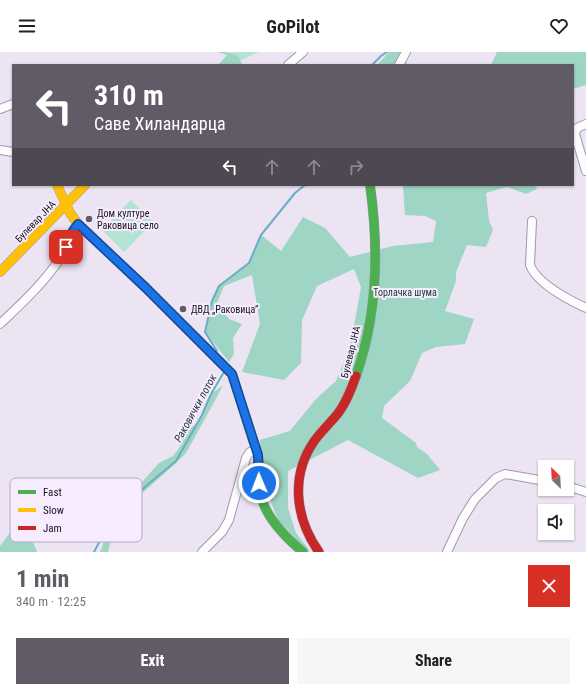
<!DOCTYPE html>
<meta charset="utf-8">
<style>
body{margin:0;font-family:"Roboto Condensed",sans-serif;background:#f6f6f6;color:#202124;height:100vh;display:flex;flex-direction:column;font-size:15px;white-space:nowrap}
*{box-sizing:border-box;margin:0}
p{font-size:13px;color:#757577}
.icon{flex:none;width:22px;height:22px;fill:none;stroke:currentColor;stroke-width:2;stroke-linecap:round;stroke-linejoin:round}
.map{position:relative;height:500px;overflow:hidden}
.details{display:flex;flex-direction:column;background:#fff;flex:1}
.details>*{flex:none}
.top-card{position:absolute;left:12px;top:12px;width:562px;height:122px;border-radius:0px;box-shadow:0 1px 3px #0004;background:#615a67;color:#fff;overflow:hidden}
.needle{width:26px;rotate:336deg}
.buttons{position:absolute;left:538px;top:408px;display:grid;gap:8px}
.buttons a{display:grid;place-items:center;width:36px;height:36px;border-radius:0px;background:#fff;box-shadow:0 1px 3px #0004;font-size:20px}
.pin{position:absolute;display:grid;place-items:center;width:34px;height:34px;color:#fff;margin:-17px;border-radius:8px;box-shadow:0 2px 6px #0006}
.me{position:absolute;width:44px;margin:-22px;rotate:359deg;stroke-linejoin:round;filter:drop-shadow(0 0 3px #0008)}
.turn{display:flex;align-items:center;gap:14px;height:84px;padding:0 16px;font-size:18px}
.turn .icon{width:52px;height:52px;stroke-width:2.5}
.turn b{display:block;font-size:28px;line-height:34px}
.lanes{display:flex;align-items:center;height:38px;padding:0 16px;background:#0003;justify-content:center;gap:20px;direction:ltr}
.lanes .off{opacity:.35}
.round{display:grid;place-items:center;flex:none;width:42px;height:42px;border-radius:0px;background:#f6f6f6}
.headline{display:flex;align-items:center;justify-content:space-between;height:68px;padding:0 16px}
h1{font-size:24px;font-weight:700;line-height:30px;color:#615a67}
.primary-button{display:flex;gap:8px;margin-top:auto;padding:8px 16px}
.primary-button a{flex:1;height:46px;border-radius:0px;background:#615a67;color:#fff;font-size:16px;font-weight:700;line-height:46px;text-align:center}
.primary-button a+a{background:#f6f6f6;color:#202124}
header{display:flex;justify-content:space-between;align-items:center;height:52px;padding:0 16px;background:#fff;font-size:18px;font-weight:700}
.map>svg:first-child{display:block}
</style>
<header><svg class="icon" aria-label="menu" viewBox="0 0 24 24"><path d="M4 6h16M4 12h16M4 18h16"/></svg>GoPilot<svg class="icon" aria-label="heart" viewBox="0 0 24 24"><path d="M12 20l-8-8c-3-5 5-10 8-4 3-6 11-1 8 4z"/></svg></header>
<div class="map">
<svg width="586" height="500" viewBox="0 0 586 500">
<rect width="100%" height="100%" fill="#ece3f3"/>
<path fill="#b3e4d3" d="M 232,0 L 259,0 L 241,8 Z
M 131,148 L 153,170 L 124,200 L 102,178 Z"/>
<path fill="#9ed5c4" d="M 218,0 C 229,0 240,0 242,13 L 218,13 L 227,3 Z
M 389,0 L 404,0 L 407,13 L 377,13 Z
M 497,0 L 586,0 L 586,33 L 573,37 L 573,13 L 491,13 Z
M 403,133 L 535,133 L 537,137 L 526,142 L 507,135 L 486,141 L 489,169 L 493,178 L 486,195 L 467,193 L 456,220 L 456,229 L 445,259 L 474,267 L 465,292 L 436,295 L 422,301 L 410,329 L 384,354 L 382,366 L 416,391 L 417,395 L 427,402 L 440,418 L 418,426 L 348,388 L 288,419 L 288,456 L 296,481 L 310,499 L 308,500 L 278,468 L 267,440 L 262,414 L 260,388 L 290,379 L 316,347 L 336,329 L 350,296 L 361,235 L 354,217 L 317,234 L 302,268 L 301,311 L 284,328 L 242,320 L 260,272 L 252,223 L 224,234 L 217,251 L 229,267 L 242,272 L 233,286 L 234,302 L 229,310 L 205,280 L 212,249 L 219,234 L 249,211 L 261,183 L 281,199 L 303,165 L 325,176 L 350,205 L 393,194 L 433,190 L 436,169 L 425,164 L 405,163 Z
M 223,333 L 211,356 L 186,401 L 175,412 L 139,444 L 126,457 L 112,484 L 108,500 L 100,500 L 107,482 L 108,468 L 113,461 L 117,449 L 133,426 L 142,430 L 159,411 L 173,404 L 179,396 L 187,379 L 198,370 L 211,342 Z
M 16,473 L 34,492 L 37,500 L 0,500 L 0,494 Z"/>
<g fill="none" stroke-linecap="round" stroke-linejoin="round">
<path stroke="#6aaec4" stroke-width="2" d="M 372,13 L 381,4 L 387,0
M 217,299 L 205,280 L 212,249 L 219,234 L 249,211 L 261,183 L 295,141 L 305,133
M 94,500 L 103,483 L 118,463 L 146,434 L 176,409 L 202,363 L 211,342 L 224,320"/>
<defs>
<path id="street" d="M 288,13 L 303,0
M 399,13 L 406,0
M 0,57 L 13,52
M 586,72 L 577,76 L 575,82 L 586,119
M 0,98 L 13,100
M 532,169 L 530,213 C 537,232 569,248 586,256
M 0,272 C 21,252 43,232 59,208 C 67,196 69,181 78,172
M 567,434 L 586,440
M 202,500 L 222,480 L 229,468 L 246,406 L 250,400 L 256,397
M 447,500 L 463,466 L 475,447 L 496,426 L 505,422 L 545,429"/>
<path id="fast" d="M 356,324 C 378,262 379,197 370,133
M 253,388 C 255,393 257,398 258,403 C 260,415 258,428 260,440 C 264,464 285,485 303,500"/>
<path id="slow" d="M 57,133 L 70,161 L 78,172 L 146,236 L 232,322 L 253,388
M 0,220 L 85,133"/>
<path id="jam" d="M 319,500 C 295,466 290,423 315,388 C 321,380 328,373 335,365 C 345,354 351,338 356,324"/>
</defs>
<use href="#street" stroke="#a199a6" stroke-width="10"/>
<use href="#fast" stroke="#a199a6" stroke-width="10"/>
<use href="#slow" stroke="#a199a6" stroke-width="10"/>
<use href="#jam" stroke="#a199a6" stroke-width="10"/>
<use href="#street" stroke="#fcfbfd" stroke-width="8"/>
<use href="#fast" stroke="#4caf50" stroke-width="9"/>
<use href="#slow" stroke="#ffc107" stroke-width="9"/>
<use href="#jam" stroke="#c62828" stroke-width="9"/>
</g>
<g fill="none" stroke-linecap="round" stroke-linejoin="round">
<defs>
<path id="route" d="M 66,195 L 73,179 L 78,172 L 146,236 L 232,322 L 258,403 L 259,431"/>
</defs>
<use href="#route" stroke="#114b97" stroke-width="10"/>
<use href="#route" stroke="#1a73e8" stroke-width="7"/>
</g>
<g fill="#615a67" stroke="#f7ecff" stroke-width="1.5">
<circle cx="89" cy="167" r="4"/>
<circle cx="183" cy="257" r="4"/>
</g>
<g text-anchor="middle" stroke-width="4" stroke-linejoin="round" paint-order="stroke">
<g font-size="10" fill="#16111b" stroke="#f7ecff" text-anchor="start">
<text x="97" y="165">Дом културе<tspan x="97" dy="12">Раковица село</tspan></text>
<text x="191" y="261">ДВД „Раковица”</text>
</g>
<g font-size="10" fill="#16111b" stroke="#f7ecff">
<text transform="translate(35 169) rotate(-46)" y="4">Булевар ЈНА</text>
<text transform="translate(350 300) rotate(-76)" y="4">Булевар ЈНА</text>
</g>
<g font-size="10" fill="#0b3b29" stroke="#f7ecff">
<text x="405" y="244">Торлачка шума</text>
</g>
<g font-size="11" font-style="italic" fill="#22393f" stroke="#f7ecff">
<text transform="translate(195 356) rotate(-61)" y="4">Раковички поток</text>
</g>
</g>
<rect x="10" y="426" width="132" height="64" rx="6" fill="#f7ecff" stroke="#b4aabb" stroke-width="1"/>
<rect x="18" y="438" width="18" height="4" fill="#4caf50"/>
<rect x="18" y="456" width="18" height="4" fill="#ffc107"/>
<rect x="18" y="474" width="18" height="4" fill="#c62828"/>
<g font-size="11" fill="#16111b">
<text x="43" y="444">Fast</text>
<text x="43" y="462">Slow</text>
<text x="43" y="480">Jam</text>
</g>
</svg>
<div class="buttons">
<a><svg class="needle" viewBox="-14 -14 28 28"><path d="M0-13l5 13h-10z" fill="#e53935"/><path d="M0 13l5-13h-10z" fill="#757577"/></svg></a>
<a><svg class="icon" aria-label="sound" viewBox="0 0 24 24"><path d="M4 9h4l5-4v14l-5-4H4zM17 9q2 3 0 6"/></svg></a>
</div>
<div class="pin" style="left:66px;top:195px;background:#d93025"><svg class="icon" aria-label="arrive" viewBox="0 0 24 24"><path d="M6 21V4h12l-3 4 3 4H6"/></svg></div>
<svg class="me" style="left:259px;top:431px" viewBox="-20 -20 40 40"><circle r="17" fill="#1a73e8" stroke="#fff" stroke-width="3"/><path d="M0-11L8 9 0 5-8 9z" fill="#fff"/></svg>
<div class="top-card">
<div class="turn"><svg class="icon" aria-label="left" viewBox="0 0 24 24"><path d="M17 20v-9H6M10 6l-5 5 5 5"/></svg><div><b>310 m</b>Саве Хиландарца</div></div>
<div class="lanes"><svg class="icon" aria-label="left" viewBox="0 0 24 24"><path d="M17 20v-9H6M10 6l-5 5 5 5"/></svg><svg class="icon off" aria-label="ahead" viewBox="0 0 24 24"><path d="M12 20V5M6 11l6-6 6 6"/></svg><svg class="icon off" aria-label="ahead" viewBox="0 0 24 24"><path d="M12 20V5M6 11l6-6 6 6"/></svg><svg class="icon off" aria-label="right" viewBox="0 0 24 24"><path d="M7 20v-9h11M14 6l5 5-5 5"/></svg></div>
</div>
</div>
<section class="details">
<div class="headline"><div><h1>1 min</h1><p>340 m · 12:25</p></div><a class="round" style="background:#d93025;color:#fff"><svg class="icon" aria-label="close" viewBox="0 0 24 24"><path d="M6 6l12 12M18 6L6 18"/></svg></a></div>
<div class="primary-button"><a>Exit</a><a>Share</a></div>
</section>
